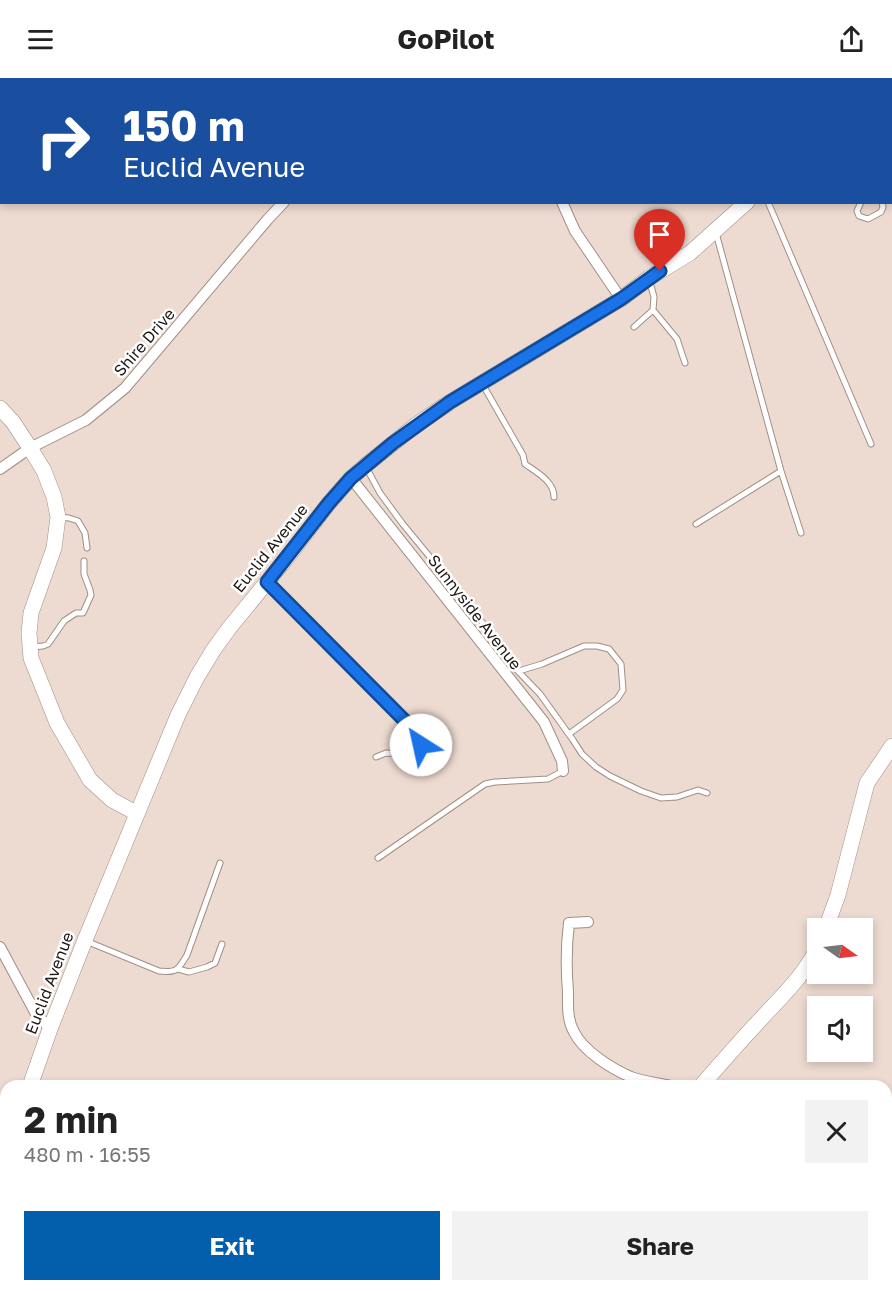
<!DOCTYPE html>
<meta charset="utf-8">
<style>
body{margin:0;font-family:"Golos Text",sans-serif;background:#f2f2f2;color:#222;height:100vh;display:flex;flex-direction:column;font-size:22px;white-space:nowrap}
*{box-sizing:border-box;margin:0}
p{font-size:20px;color:#767676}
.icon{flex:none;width:33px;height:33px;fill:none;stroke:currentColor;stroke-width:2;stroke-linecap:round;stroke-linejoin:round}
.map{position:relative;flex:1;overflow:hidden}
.sheet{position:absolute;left:0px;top:1002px;width:892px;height:212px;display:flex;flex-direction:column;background:#fff;border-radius:18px 18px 0 0;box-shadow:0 3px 9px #0003}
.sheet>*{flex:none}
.hud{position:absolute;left:0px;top:0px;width:892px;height:126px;box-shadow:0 3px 9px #0003;background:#1a4fa0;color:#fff;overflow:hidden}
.needle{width:39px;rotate:104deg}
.controls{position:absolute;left:807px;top:840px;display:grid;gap:12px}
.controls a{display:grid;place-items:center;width:66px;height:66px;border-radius:0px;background:#fff;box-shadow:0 3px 9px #0003;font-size:30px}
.pin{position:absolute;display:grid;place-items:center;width:51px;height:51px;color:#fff;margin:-62px -26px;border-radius:50% 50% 50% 0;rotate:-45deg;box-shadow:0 0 6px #0007}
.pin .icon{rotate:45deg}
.me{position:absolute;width:66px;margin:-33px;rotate:325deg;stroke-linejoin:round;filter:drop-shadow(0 0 4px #0008)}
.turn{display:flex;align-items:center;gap:21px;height:126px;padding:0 24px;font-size:27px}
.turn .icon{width:78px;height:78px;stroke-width:2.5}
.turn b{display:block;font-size:42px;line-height:51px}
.round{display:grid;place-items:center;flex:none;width:63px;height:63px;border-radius:0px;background:#f2f2f2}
.headline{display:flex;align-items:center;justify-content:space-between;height:102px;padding:0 24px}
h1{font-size:36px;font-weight:700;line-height:45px}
.action{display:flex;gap:12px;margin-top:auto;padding:12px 24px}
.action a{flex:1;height:69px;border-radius:0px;background:#035eab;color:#fff;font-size:24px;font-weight:700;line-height:69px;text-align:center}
.action a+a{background:#f2f2f2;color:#222}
header{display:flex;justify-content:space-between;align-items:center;height:78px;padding:0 24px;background:#fff;font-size:27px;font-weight:700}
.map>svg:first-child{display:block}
</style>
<header><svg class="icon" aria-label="menu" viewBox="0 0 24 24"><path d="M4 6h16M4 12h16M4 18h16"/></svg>GoPilot<svg class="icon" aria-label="share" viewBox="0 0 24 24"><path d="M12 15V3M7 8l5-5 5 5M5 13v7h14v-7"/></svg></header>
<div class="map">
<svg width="892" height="1213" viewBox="0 0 892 1213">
<rect width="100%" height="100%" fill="#eddad0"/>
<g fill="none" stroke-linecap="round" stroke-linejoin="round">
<defs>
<path id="lane" d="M 768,124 L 871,366
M 861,124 L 857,133 L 859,138 L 868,141 L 881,134 L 883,129 L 882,124
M 716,155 L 781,393 L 801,455
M 653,232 L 677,261 L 685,285
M 634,249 L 653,232 L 654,219 L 649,201
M 483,307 L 523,377 L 525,386 C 536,394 554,403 554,419
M 366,389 L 380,415 L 402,445 L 471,529 L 516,591 L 540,616 L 573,662 L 582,676 L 596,689 L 610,698 L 641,713 L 661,720 L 677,719 L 698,712 L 707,715
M 60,439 L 69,440 L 78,443 L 85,455 L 87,470
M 696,446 L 781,393
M 268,505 L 409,648 L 420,663 L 420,671 L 413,676 L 386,675 L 376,679
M 31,569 L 43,568 L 48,566 L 64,543 L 76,535 L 83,535 L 91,517 L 90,512 L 84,496 L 84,483
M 519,593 L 542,586 L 584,568 L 597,568 L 609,571 L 621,586 L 623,612 L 617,621 L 569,656
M 378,780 L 485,706 L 495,704 L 548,701 L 563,693
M 86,863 L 159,893 C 177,895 178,892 187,877 L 220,785
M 178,891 L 189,894 L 207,889 L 215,885 L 222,866
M 742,1208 L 745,1213"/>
<path id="street" d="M 265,0 L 265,2
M 520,0 L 521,2
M 562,124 L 575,153 L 621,221
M 0,391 L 30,370 L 86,342 L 125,310 L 268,141 L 284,124
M 351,400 L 544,644 L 562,683 L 563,693
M 588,844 L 569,845 C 566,869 566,890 568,914 C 568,927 567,942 574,954 C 583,973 612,991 631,999 C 644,1004 658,1005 671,1008
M 0,869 L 35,934 L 50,951
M 0,1062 L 6,1063
M 0,1136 L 6,1135"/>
<path id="secondary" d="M 48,2 L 49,0
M 890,2 L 892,0
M 0,56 L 2,54
M 0,330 L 13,344 L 30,370 L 44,393 L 54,419 L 58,439 L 54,470 L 31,535 L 29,555 L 31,580 L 57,645 L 90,702 L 112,722 L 136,735
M 826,850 L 838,817 L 867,705 L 892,668
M 30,1008 L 50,951 L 85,862 L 178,637 L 197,599 L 214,571 L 230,549 L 290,476 L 329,425 L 351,400 L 366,387 L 416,347 L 450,324 L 621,221 L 649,200 L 690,175 L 747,124
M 701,1008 C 721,985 740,963 760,942 C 781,919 804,898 818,869
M 27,1213 L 27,1208
M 521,1213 L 526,1208"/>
</defs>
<use href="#lane" stroke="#a18f86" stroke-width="7"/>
<use href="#street" stroke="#a18f86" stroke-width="12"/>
<use href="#secondary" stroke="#a18f86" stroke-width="16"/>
<use href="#lane" stroke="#fff" stroke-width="5"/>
<use href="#street" stroke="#fff" stroke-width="10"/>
<use href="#secondary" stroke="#fff" stroke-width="15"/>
</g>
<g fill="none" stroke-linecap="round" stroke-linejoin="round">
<defs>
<path id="route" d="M 421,667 L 420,663 L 410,648 L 267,504 L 329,425 L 351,400 L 393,365 L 450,324 L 621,221 L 660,193"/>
</defs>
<use href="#route" stroke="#114b97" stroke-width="15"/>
<use href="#route" stroke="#1a73e8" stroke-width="10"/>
</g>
<g text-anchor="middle" stroke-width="5" stroke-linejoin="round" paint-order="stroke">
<g font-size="16" fill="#1f1815" stroke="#fff">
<text transform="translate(144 264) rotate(-49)" y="6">Shire Drive</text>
<text transform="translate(270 470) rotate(-51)" y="6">Euclid Avenue</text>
<text transform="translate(475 534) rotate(52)" y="6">Sunnyside Avenue</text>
<text transform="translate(49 905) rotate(-69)" y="6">Euclid Avenue</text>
</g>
</g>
</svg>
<div class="controls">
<a><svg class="needle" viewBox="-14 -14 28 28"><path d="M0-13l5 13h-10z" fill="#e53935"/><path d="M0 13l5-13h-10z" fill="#767676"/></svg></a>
<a><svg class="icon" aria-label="sound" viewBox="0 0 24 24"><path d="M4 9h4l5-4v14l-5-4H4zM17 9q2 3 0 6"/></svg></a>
</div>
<div class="pin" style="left:660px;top:193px;background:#d93025"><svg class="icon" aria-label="arrive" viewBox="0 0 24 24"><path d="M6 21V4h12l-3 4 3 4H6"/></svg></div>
<svg class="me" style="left:421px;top:667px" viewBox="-20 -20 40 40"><circle r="19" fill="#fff"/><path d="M0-13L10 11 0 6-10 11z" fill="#1a73e8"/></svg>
<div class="hud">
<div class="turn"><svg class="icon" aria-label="right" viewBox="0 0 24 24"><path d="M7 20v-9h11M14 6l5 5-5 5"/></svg><div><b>150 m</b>Euclid Avenue</div></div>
</div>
<section class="sheet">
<div class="headline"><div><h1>2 min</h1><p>480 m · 16:55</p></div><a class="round"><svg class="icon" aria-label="close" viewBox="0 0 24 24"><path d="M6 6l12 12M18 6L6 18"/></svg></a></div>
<div class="action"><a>Exit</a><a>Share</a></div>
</section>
</div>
